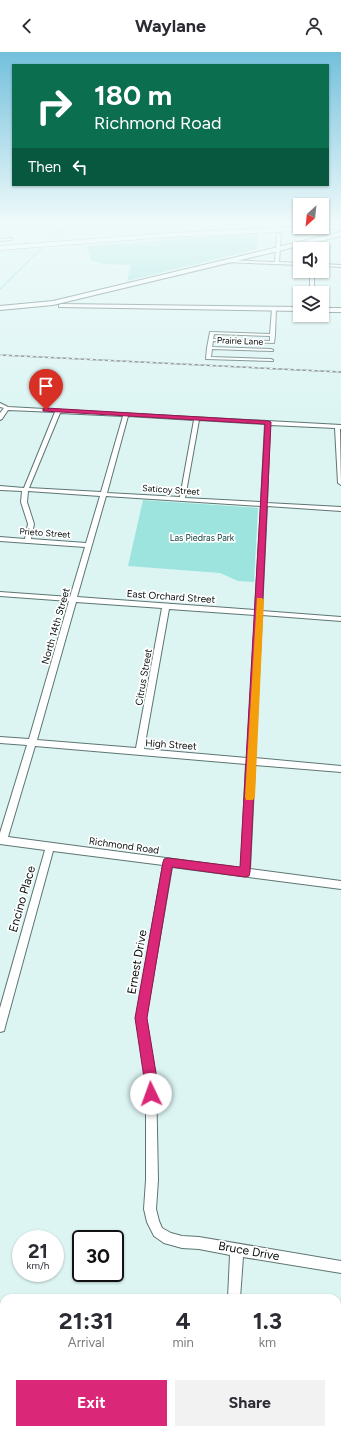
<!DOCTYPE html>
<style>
body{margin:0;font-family:Figtree,sans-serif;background:#f2f2f3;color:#2b2b33;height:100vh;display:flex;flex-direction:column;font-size:15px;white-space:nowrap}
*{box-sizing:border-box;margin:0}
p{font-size:13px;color:#7c7c81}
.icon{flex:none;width:22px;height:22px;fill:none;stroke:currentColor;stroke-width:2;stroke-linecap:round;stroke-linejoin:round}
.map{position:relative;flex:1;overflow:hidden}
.sheet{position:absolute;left:0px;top:1242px;width:341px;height:140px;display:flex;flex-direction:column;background:#fff;border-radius:12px 12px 0 0;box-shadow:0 1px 3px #0004}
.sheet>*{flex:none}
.guide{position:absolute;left:12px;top:12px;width:317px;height:122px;border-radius:0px;box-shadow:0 1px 3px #0004;background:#0b6e4f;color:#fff;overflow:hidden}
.needle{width:26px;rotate:207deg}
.tools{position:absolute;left:293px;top:146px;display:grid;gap:8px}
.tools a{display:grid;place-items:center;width:36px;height:36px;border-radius:0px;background:#fff;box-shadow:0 1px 3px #0004;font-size:20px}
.speed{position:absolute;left:12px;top:1178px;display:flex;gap:8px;font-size:20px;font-weight:700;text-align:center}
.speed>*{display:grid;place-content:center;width:52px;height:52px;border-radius:50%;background:#fff;box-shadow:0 1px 3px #0004;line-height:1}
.speed small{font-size:10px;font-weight:400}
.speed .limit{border:2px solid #111;border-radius:6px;background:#fff;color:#111}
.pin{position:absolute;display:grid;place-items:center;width:34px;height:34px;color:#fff;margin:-41px -17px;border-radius:50% 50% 50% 0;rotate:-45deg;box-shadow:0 0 4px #0007}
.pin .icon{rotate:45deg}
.me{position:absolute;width:44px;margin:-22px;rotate:357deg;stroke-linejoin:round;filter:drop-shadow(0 0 3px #0008)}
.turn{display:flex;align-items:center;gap:14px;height:84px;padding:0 16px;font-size:18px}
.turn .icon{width:52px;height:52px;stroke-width:2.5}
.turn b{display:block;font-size:28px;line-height:34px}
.then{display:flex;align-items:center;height:38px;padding:0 16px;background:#0003;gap:8px;font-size:15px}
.eta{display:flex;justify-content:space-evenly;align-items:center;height:68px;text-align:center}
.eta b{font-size:24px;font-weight:700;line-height:28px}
.primary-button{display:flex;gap:8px;margin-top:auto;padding:8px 16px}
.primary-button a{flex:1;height:46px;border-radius:0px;background:#db2777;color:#fff;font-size:16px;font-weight:700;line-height:46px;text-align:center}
.primary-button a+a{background:#f2f2f3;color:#2b2b33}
header{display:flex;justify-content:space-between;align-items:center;height:52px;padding:0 16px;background:#fff;font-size:18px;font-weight:700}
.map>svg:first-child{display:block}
</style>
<header><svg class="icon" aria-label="back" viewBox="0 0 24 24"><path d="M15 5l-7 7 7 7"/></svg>Waylane<svg class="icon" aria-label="person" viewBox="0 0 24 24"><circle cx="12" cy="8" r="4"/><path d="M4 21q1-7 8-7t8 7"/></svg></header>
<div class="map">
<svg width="341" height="1382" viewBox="0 0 341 1382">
<rect width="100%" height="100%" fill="#dcf5f3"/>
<path fill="#9ee4de" d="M 258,181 L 257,197 L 127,229 L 131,213 L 103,212 L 91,208 L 87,194 Z
M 143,448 L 258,456 L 254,530 L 238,529 L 220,521 L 128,514 Z"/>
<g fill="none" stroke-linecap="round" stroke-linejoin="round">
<path stroke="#65d3cb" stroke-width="1" d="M 0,237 L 55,183 L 80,169"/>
<defs>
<path id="street" d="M 259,169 L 293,169 L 260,171 Z
M 279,181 L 281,182 L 279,210 L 300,211 L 300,213 L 225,210 L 223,209 L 225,208 L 275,210 L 277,182 Z
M 12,186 L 11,188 L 0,189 L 0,187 Z
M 312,187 L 317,190 L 318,197 L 314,197 L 313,190 L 310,188 Z
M 322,212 L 341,213 L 341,215 L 322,214 Z
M 310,219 L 314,219 L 314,241 L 310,241 Z
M 274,256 L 276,257 L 275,283 L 274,291 L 213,289 L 212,295 L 271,297 L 273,298 L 273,299 L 212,297 L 211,305 L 271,307 L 273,308 L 273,309 L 206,307 L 207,296 L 210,280 L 270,282 L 272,257 ZM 214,282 L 270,284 L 270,289 L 213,287 Z
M 0,351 L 8,355 L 341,373 L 341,377 L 340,377 L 341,433 L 338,431 L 335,376 L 270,373 L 267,451 L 341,455 L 341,459 L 267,454 L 262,559 L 341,565 L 341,569 L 262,563 L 255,706 L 341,714 L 341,720 L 255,713 L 250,817 L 341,829 L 341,837 L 172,815 L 146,966 L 156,1027 L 158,1128 L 156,1157 L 159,1169 L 162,1176 L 171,1181 L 182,1184 L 199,1185 L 341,1209 L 341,1221 L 243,1205 L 240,1246 L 228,1246 L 230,1203 L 199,1197 L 182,1196 L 164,1191 L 154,1184 L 147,1170 L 144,1157 L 146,1128 L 146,1027 L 136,966 L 163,813 L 53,799 L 5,975 L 4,979 L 0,980 L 0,956 L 45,798 L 0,792 L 0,781 L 27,693 L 0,691 L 0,685 L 29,687 L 69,549 L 0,544 L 0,540 L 70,545 L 85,495 L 0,489 L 0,485 L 25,487 L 28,472 L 21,450 L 22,439 L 0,438 L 0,434 L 24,436 L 55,360 L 8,358 L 2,367 L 0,368 L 0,361 L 4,356 L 0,355 ZM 60,361 L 123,364 L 101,440 L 29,436 ZM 128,364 L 194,368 L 180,445 L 107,441 ZM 199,368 L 265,372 L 261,450 L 185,446 ZM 28,439 L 100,444 L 86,491 L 31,487 L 34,472 L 27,450 ZM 106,444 L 261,454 L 255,558 L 77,545 ZM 76,550 L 162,556 L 136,696 L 37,688 ZM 169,557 L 255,563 L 247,706 L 144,697 ZM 35,694 L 246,712 L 241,816 L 8,785 Z
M 218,1378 L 232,1378 L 231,1382 L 217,1382 Z"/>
<path id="secondary" d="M 341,180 L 341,184 L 53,253 L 0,258 L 0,254 L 53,249 Z
M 61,252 L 300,255 L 300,259 L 59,255 L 59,253 Z
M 322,256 L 341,256 L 341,260 L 322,260 Z"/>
<path id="highway" d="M 341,173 L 341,177 L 169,185 L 0,198 L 0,194 L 169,181 Z"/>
</defs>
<use href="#street" stroke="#5e7573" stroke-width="2"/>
<use href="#secondary" stroke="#5e7573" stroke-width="2"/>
<use href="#highway" stroke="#5e7573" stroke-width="1"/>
<use href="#street" fill="#fff" fill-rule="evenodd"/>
<use href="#secondary" fill="#fff" fill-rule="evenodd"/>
<use href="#highway" fill="#fff" fill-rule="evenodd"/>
<defs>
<path id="rail" d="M 0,303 L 341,320"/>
</defs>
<use href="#rail" stroke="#6c7c7a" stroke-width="1.5"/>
<use href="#rail" stroke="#fff" stroke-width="1" stroke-dasharray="3" stroke-linecap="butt"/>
</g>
<linearGradient id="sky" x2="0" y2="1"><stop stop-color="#73c0dc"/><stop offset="0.47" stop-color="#effafa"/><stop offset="1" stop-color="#effafa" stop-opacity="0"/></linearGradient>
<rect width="341" height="362" fill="url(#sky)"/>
<path fill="#db2777" stroke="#8e194d" d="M 46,356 L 268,369 L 271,370 L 250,820 L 249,824 L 245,825 L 172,815 L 147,966 L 157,1027 L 157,1042 L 155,1046 L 151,1048 L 147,1046 L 135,966 L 163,810 L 164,807 L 168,806 L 240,815 L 265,372 L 43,359 L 43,357 Z"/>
<path fill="#f59e0b" d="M 257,546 L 262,546 L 264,548 L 255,745 L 253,748 L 246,748 L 245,745 Z"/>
<g text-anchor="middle" stroke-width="3.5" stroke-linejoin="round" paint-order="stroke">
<g font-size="9" fill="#060e0d" stroke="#fff">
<text transform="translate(240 289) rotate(2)" y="3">Prairie Lane</text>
<text transform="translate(171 438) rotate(4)" y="3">Saticoy Street</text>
<text transform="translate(45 481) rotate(4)" y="3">Prieto Street</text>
</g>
<g font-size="9" fill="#053b38" stroke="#fff">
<text x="202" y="489">Las Piedras Park</text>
</g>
<g font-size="10" fill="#060e0d" stroke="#fff">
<text transform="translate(171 544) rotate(4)" y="4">East Orchard Street</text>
<text transform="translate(55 574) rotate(-74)" y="4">North 14th Street</text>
<text transform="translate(143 625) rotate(-80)" y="4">Citrus Street</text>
<text transform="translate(171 692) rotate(4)" y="4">High Street</text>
<text transform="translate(124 793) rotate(8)" y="4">Richmond Road</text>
</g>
<g font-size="12" fill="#060e0d" stroke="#fff">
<text transform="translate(22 847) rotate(-74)" y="4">Encino Place</text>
<text transform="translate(137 910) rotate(-80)" y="4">Ernest Drive</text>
<text transform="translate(249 1199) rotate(10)" y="4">Bruce Drive</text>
</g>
</g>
</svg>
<div class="tools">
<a><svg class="needle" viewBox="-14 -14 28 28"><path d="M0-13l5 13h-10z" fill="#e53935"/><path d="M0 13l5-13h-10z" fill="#7c7c81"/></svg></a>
<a><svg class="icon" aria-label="sound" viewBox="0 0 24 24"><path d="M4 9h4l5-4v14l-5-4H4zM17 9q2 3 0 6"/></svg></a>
<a><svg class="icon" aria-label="layers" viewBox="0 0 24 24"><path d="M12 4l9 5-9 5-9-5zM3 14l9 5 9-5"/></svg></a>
</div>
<div class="speed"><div>21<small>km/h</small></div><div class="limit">30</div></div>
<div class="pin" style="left:46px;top:358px;background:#d93025"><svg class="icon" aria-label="arrive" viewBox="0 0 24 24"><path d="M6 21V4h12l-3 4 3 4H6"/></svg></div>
<svg class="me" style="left:151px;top:1042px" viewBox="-20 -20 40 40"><circle r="19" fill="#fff"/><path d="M0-13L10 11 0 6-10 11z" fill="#db2777"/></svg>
<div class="guide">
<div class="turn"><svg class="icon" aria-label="right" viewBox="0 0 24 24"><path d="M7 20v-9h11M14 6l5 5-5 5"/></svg><div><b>180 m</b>Richmond Road</div></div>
<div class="then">Then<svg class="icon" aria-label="left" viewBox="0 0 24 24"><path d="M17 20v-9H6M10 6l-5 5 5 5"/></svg></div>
</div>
<section class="sheet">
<div class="eta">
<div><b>21:31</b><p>Arrival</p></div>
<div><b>4</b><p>min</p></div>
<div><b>1.3</b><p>km</p></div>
</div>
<div class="primary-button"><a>Exit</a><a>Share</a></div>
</section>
</div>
